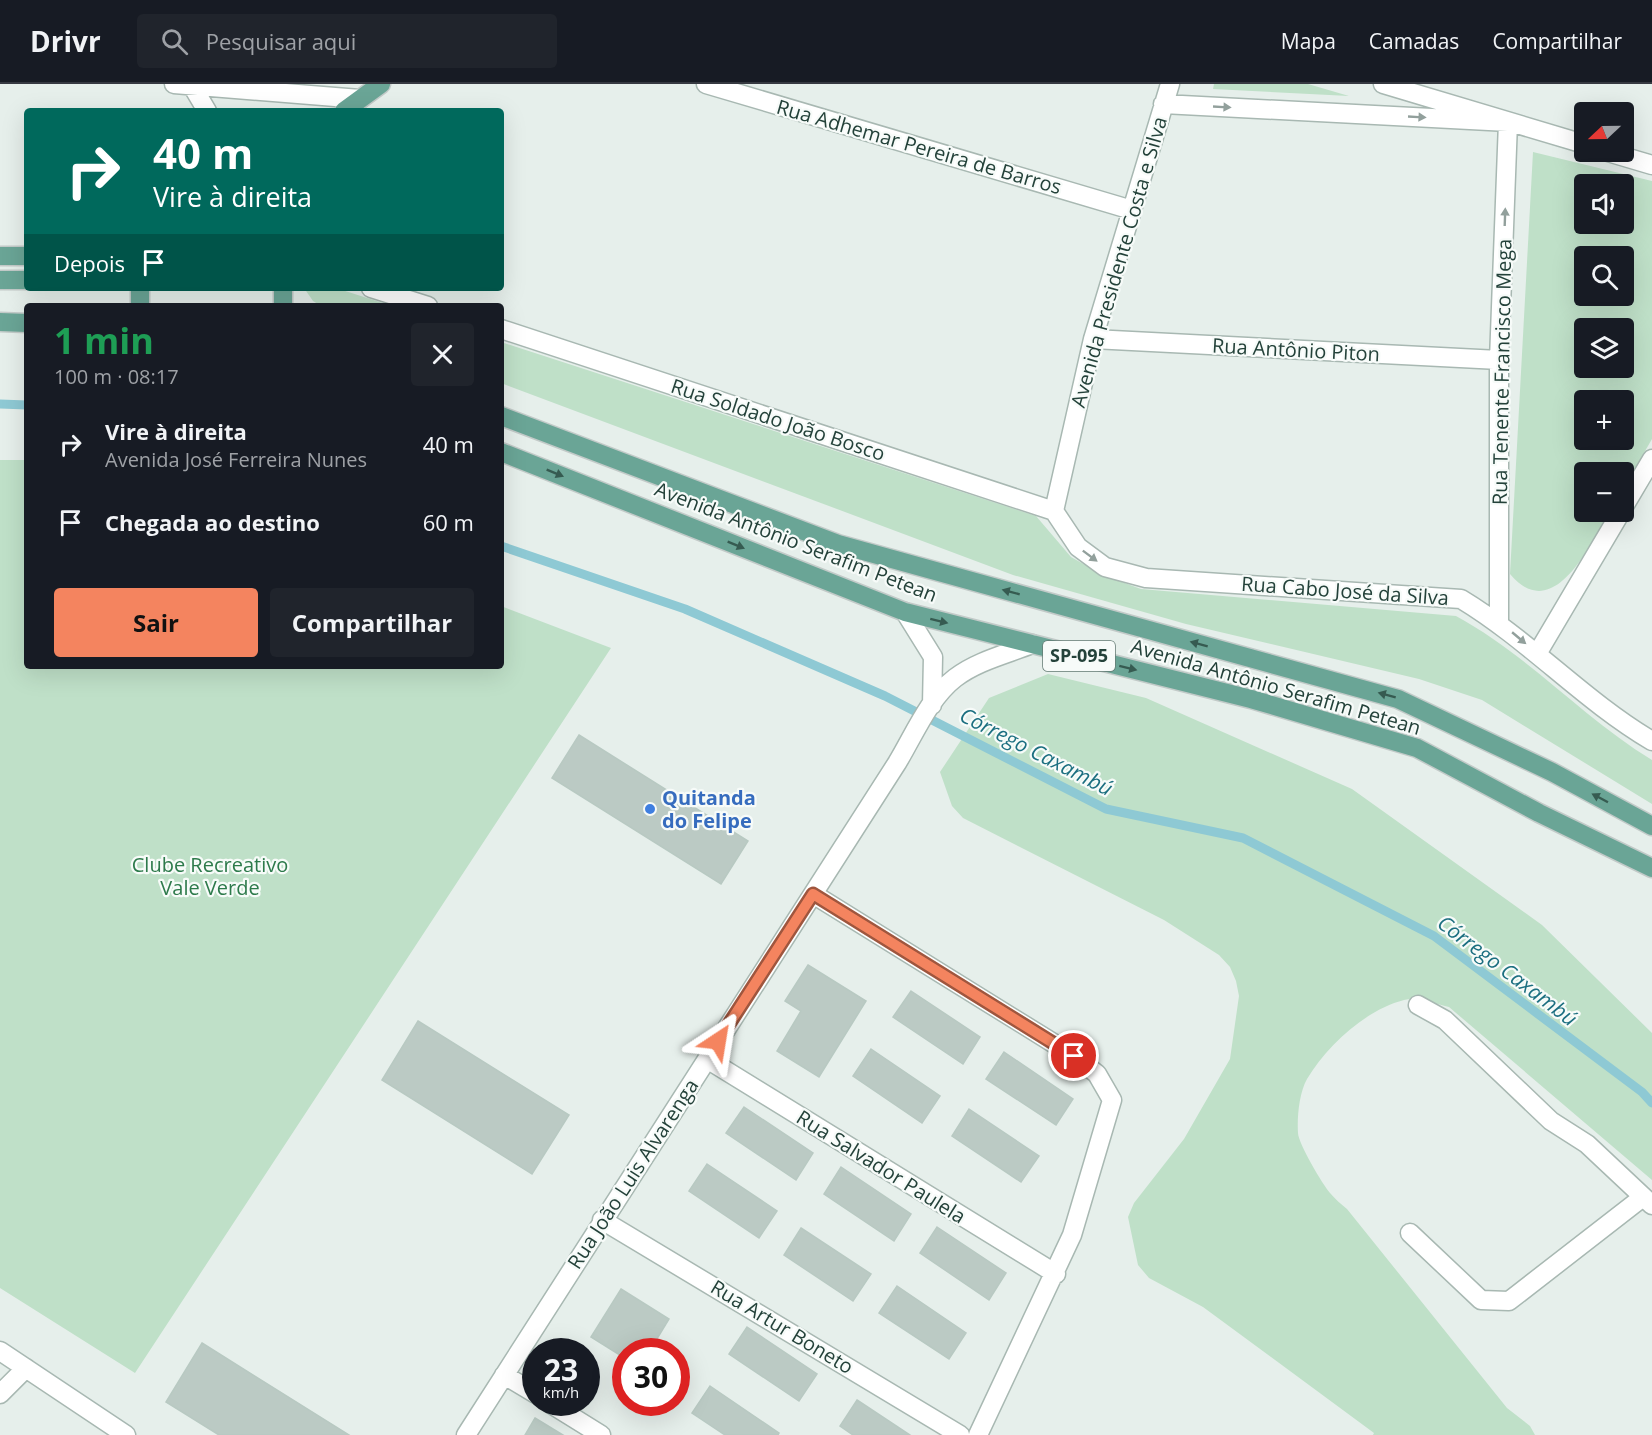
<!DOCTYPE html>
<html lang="pt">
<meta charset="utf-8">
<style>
body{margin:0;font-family:"Open Sans",sans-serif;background:#20242c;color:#f1f3f6;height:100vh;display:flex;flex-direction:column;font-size:22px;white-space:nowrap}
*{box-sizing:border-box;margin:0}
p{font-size:20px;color:#9ea1a6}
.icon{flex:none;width:33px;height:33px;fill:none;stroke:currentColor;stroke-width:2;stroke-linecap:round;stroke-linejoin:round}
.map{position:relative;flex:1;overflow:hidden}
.side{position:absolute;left:24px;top:219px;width:480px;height:366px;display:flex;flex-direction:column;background:#171b24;border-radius:6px;box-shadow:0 6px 24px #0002}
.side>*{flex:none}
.guide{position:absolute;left:24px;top:24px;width:480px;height:183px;border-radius:6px;box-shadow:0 6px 24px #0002;background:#00695c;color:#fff;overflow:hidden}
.needle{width:39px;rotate:248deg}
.buttons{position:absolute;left:1574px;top:18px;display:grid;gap:12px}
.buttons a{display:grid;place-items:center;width:60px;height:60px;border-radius:6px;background:#171b24;box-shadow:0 6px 24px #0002;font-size:30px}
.speed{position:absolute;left:522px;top:1254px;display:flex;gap:12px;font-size:30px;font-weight:700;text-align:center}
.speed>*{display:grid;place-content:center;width:78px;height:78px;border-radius:50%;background:#171b24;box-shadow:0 6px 24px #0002;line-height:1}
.speed small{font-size:15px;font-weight:400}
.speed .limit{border:9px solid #d22;background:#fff;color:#111}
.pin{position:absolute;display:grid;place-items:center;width:51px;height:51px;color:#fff;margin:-26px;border:3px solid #fff;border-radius:50%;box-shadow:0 2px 6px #0007}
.me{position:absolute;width:66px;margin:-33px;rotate:33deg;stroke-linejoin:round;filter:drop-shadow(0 0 4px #0008)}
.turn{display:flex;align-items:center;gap:21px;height:126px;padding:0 30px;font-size:27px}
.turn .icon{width:78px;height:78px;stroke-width:2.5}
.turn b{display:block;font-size:42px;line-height:51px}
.then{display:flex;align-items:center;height:57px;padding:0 30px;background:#0003;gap:12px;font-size:22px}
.round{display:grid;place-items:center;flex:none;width:63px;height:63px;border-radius:6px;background:#20242c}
.headline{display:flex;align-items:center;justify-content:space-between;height:102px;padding:0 30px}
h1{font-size:36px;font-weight:700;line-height:45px;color:#1e9e55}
.cta{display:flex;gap:12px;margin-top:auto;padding:12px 30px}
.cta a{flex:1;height:69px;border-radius:6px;background:#f4845f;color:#111;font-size:24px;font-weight:700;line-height:69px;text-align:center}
.cta a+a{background:#20242c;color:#f1f3f6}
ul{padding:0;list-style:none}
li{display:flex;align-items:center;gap:18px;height:78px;padding:0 30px}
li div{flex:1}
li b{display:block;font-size:22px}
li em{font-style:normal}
header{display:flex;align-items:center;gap:36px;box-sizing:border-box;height:84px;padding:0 30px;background:#171b24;border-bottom:2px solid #363941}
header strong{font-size:28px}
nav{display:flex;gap:33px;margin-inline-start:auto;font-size:21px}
.search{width:420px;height:54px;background:#20242c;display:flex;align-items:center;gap:15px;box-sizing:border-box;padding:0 21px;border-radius:6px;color:#9ea1a6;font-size:22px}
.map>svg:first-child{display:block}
</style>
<header>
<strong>Drivr</strong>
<div class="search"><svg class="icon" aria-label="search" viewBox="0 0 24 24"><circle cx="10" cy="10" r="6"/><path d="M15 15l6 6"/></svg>Pesquisar aqui</div>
<nav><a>Mapa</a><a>Camadas</a><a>Compartilhar</a></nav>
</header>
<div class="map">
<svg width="1652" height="1351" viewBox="0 0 1652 1351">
<rect width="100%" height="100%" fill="#e6efeb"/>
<path fill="#bfe0c8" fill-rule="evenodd" d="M 1214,0 L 1308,0 L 1349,12 L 1213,5 Z
M 1533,68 L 1652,97 L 1652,355 L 1623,405 L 1623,388 L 1584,388 L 1584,428 L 1610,428 C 1590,461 1553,542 1510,490 ZM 1623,100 L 1623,140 L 1584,140 L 1584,100 ZM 1623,172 L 1623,212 L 1584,212 L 1584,172 ZM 1584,244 L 1623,244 L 1623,284 L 1584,284 ZM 1623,316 L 1623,356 L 1584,356 L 1584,316 Z
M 304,204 L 336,204 L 392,222 L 321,222 L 313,217 Z
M 501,258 L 1036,432 L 1071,473 L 1103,491 L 1141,505 L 1456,532 C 1528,571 1583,634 1652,676 L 1652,720 L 1482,616 L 1419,595 L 1186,540 L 1013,491 L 501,299 Z
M 0,376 L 27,376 L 27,582 L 501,582 L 501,522 L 611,564 L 135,1289 L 0,1204 Z
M 1048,590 L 1146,614 L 1352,705 L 1542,841 L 1652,949 L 1652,1096 L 1449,923 C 1436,920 1417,912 1404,916 C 1365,926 1327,962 1307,995 C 1299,1009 1297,1034 1298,1049 C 1298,1059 1323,1101 1330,1109 C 1335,1115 1341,1120 1347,1125 L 1507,1324 L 1530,1342 L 1535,1351 L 1373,1351 L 1374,1349 L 1203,1223 L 1149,1194 L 1138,1181 L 1128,1133 L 1134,1119 L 1184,1055 L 1230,975 L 1239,912 L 1236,897 L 1230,883 L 1219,871 L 1164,836 L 963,734 L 952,722 L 940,688 L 989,614 Z"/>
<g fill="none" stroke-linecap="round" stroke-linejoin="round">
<path stroke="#8ec9d4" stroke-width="9" d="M 0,320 L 27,321
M 501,462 L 685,525 L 885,612 L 1106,725 L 1243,754 L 1434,852 L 1642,1008 L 1652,1019"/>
</g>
<path fill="#bbcac4" stroke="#b8c9c2" stroke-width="1.5" d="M 579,651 L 748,757 L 721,800 L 552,694 Z
M 808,881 L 866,917 L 819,993 L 777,967 L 801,927 L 785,917 Z
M 911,907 L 980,953 L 963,980 L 893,933 Z
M 418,937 L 569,1031 L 532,1090 L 382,996 Z
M 871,965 L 940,1012 L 922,1039 L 853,992 Z
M 1004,968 L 1073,1015 L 1056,1041 L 986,995 Z
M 744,1023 L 813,1069 L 796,1096 L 726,1049 Z
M 969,1025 L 1039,1072 L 1021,1098 L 952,1052 Z
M 707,1080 L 777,1127 L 759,1154 L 689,1107 Z
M 841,1083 L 911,1130 L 894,1157 L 824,1110 Z
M 937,1143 L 1006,1189 L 989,1216 L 920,1169 Z
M 801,1144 L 871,1190 L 853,1217 L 784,1171 Z
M 897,1202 L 966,1249 L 949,1275 L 879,1229 Z
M 621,1205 L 669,1235 L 649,1268 L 626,1268 L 626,1275 L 591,1253 Z
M 747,1243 L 817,1290 L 799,1317 L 729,1270 Z
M 202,1259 L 349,1351 L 219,1351 L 166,1318 Z
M 710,1302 L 779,1349 L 778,1351 L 725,1351 L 692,1329 Z
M 857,1316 L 910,1351 L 853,1351 L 840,1342 Z
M 535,1334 L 563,1351 L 525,1351 Z"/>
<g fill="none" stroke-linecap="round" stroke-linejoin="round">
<defs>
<path id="minor" d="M 174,0 L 360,15
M 191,0 L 207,27
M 706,0 L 1132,126
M 1383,0 L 1584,60
M 1163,20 L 1508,38
M 1608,68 L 1652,81
M 371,204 L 428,222
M 501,245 L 1054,427
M 1093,255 L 1499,276
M 1623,424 L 1652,375
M 1054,427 L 1078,463 L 1105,483 L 1146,494 L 1461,515 C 1529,556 1584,617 1652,657
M 1054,427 L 1093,255 L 1170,0
M 905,528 L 933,573 L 932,621
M 1499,538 L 1499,276 L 1508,38
M 1537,570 L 1621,428
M 813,810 L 1074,972 L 1097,990 L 1112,1016 L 1072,1151 L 978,1351
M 1418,921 L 1445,936 L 1551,1037 L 1587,1060 L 1652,1121
M 707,975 L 1056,1190
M 602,1136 L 960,1351
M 1410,1149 L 1481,1216 L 1509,1217 L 1643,1113
M 0,1267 L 126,1351
M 504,1291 L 536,1310
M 0,1310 L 26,1284
M 548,1318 L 601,1351
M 466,1351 L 897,679 C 914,651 929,614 955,594 C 977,577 1007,570 1032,560"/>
<path id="major" d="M 344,27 L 381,0
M 0,172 L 27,172
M 0,196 L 27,196
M 283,204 L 283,222
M 140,222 L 140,204
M 0,238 L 27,239
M 501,332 L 838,460 L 1398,615 L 1552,688 L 1652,742
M 501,368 L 905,528 L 1251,615 L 1417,664 L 1539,729 L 1652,784"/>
</defs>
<use href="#minor" stroke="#a8b8b2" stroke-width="21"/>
<use href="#major" stroke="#c2cac8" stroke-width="21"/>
<use href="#minor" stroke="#fff" stroke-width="18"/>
<use href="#major" stroke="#6aa596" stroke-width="18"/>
</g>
<defs><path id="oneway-solid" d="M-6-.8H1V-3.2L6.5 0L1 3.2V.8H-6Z" transform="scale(1.5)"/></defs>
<g fill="#92a09c">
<use href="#oneway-solid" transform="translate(1222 23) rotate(3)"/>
<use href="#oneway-solid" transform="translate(1417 33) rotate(3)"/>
<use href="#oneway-solid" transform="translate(1505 133) rotate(-88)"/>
<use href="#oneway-solid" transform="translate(1090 472) rotate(37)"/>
<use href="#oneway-solid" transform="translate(1519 554) rotate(40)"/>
</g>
<g fill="#365b51">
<use href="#oneway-solid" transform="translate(555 389) rotate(22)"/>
<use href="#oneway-solid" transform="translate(736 461) rotate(22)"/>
<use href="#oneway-solid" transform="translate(1011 508) rotate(-165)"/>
<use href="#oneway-solid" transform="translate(939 537) rotate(14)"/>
<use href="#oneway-solid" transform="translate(1199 560) rotate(-165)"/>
<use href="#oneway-solid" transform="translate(1128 584) rotate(14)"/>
<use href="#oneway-solid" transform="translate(1387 611) rotate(-165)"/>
<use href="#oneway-solid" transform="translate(1600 714) rotate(-152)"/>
</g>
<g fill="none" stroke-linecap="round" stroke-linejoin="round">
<defs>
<path id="route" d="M 718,957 L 813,810 L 1074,972"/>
</defs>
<use href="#route" stroke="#9f563e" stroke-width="15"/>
<use href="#route" stroke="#f4845f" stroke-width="10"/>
</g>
<circle fill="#3f7fe0" stroke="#f7fbf9" stroke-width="2" cx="650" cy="725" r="6"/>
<g text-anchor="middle" stroke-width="4.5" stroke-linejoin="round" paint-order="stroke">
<rect fill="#f7fbf9" stroke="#637a73" stroke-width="1.5" x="1043" y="557" width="72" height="30" rx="4.5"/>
<g font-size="18" font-weight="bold" fill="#24423a">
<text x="1079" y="578">SP-095</text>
</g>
<g font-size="20" fill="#24423a" stroke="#f7fbf9">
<text transform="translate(919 63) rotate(16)" y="7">Rua Adhemar Pereira de Barros</text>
<text transform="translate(1119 178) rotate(-74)" y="7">Avenida Presidente Costa e Silva</text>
<text transform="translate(1296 266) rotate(3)" y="7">Rua Antônio Piton</text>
<text transform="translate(1502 288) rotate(-89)" y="7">Rua Tenente Francisco Mega</text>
<text transform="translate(778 336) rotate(18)" y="7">Rua Soldado João Bosco</text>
<text transform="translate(796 458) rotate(21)" y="7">Avenida Antônio Serafim Petean</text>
<text transform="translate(1345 507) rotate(4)" y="7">Rua Cabo José da Silva</text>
<text transform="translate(1276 603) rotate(16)" y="7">Avenida Antônio Serafim Petean</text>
<text transform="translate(881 1083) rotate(32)" y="7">Rua Salvador Paulela</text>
<text transform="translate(633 1090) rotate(-57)" y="7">Rua João Luis Alvarenga</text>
<text transform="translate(782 1243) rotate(31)" y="7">Rua Artur Boneto</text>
</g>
<g font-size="20" font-weight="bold" fill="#366cbe" stroke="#f7fbf9" text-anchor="start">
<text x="662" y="721">Quitanda<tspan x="662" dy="23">do Felipe</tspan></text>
</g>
<g font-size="20" fill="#2d7a4b" stroke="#f7fbf9">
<text x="210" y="788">Clube Recreativo<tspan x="210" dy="23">Vale Verde</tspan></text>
</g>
<g font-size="21" font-style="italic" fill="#1c6f80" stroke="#f7fbf9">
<text transform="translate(1036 668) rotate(27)" y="7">Córrego Caxambú</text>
<text transform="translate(1507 887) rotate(37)" y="7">Córrego Caxambú</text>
</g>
</g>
</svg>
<div class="buttons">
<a><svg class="needle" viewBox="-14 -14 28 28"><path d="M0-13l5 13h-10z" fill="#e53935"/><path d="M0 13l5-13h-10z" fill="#9ea1a6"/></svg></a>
<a><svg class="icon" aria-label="sound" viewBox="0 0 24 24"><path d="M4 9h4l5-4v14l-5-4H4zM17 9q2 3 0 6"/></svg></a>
<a><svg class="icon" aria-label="search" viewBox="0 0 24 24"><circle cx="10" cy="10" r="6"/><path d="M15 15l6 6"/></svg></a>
<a><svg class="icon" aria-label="layers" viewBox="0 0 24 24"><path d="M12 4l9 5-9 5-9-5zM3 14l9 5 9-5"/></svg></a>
<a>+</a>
<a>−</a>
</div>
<div class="speed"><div>23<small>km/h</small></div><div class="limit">30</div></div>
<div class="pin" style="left:1074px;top:972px;background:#d93025"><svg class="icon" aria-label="arrive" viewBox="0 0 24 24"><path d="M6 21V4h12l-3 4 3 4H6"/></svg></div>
<svg class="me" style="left:718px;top:957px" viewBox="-20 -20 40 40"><path d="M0-17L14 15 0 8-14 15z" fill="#f4845f" stroke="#fff" stroke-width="4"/></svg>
<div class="guide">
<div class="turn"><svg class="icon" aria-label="right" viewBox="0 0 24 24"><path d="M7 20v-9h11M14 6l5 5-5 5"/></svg><div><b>40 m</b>Vire à direita</div></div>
<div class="then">Depois<svg class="icon" aria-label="arrive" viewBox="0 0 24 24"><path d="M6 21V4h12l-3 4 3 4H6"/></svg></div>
</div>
<section class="side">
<div class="headline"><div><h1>1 min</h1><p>100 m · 08:17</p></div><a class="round"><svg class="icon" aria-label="close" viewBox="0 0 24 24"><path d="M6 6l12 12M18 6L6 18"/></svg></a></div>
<ul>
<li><svg class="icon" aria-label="right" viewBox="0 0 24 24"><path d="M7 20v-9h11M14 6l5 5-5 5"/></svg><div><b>Vire à direita</b><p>Avenida José Ferreira Nunes</p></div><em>40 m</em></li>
<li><svg class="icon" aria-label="arrive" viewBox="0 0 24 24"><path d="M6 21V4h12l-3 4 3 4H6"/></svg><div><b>Chegada ao destino</b></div><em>60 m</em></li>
</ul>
<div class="cta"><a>Sair</a><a>Compartilhar</a></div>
</section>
</div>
